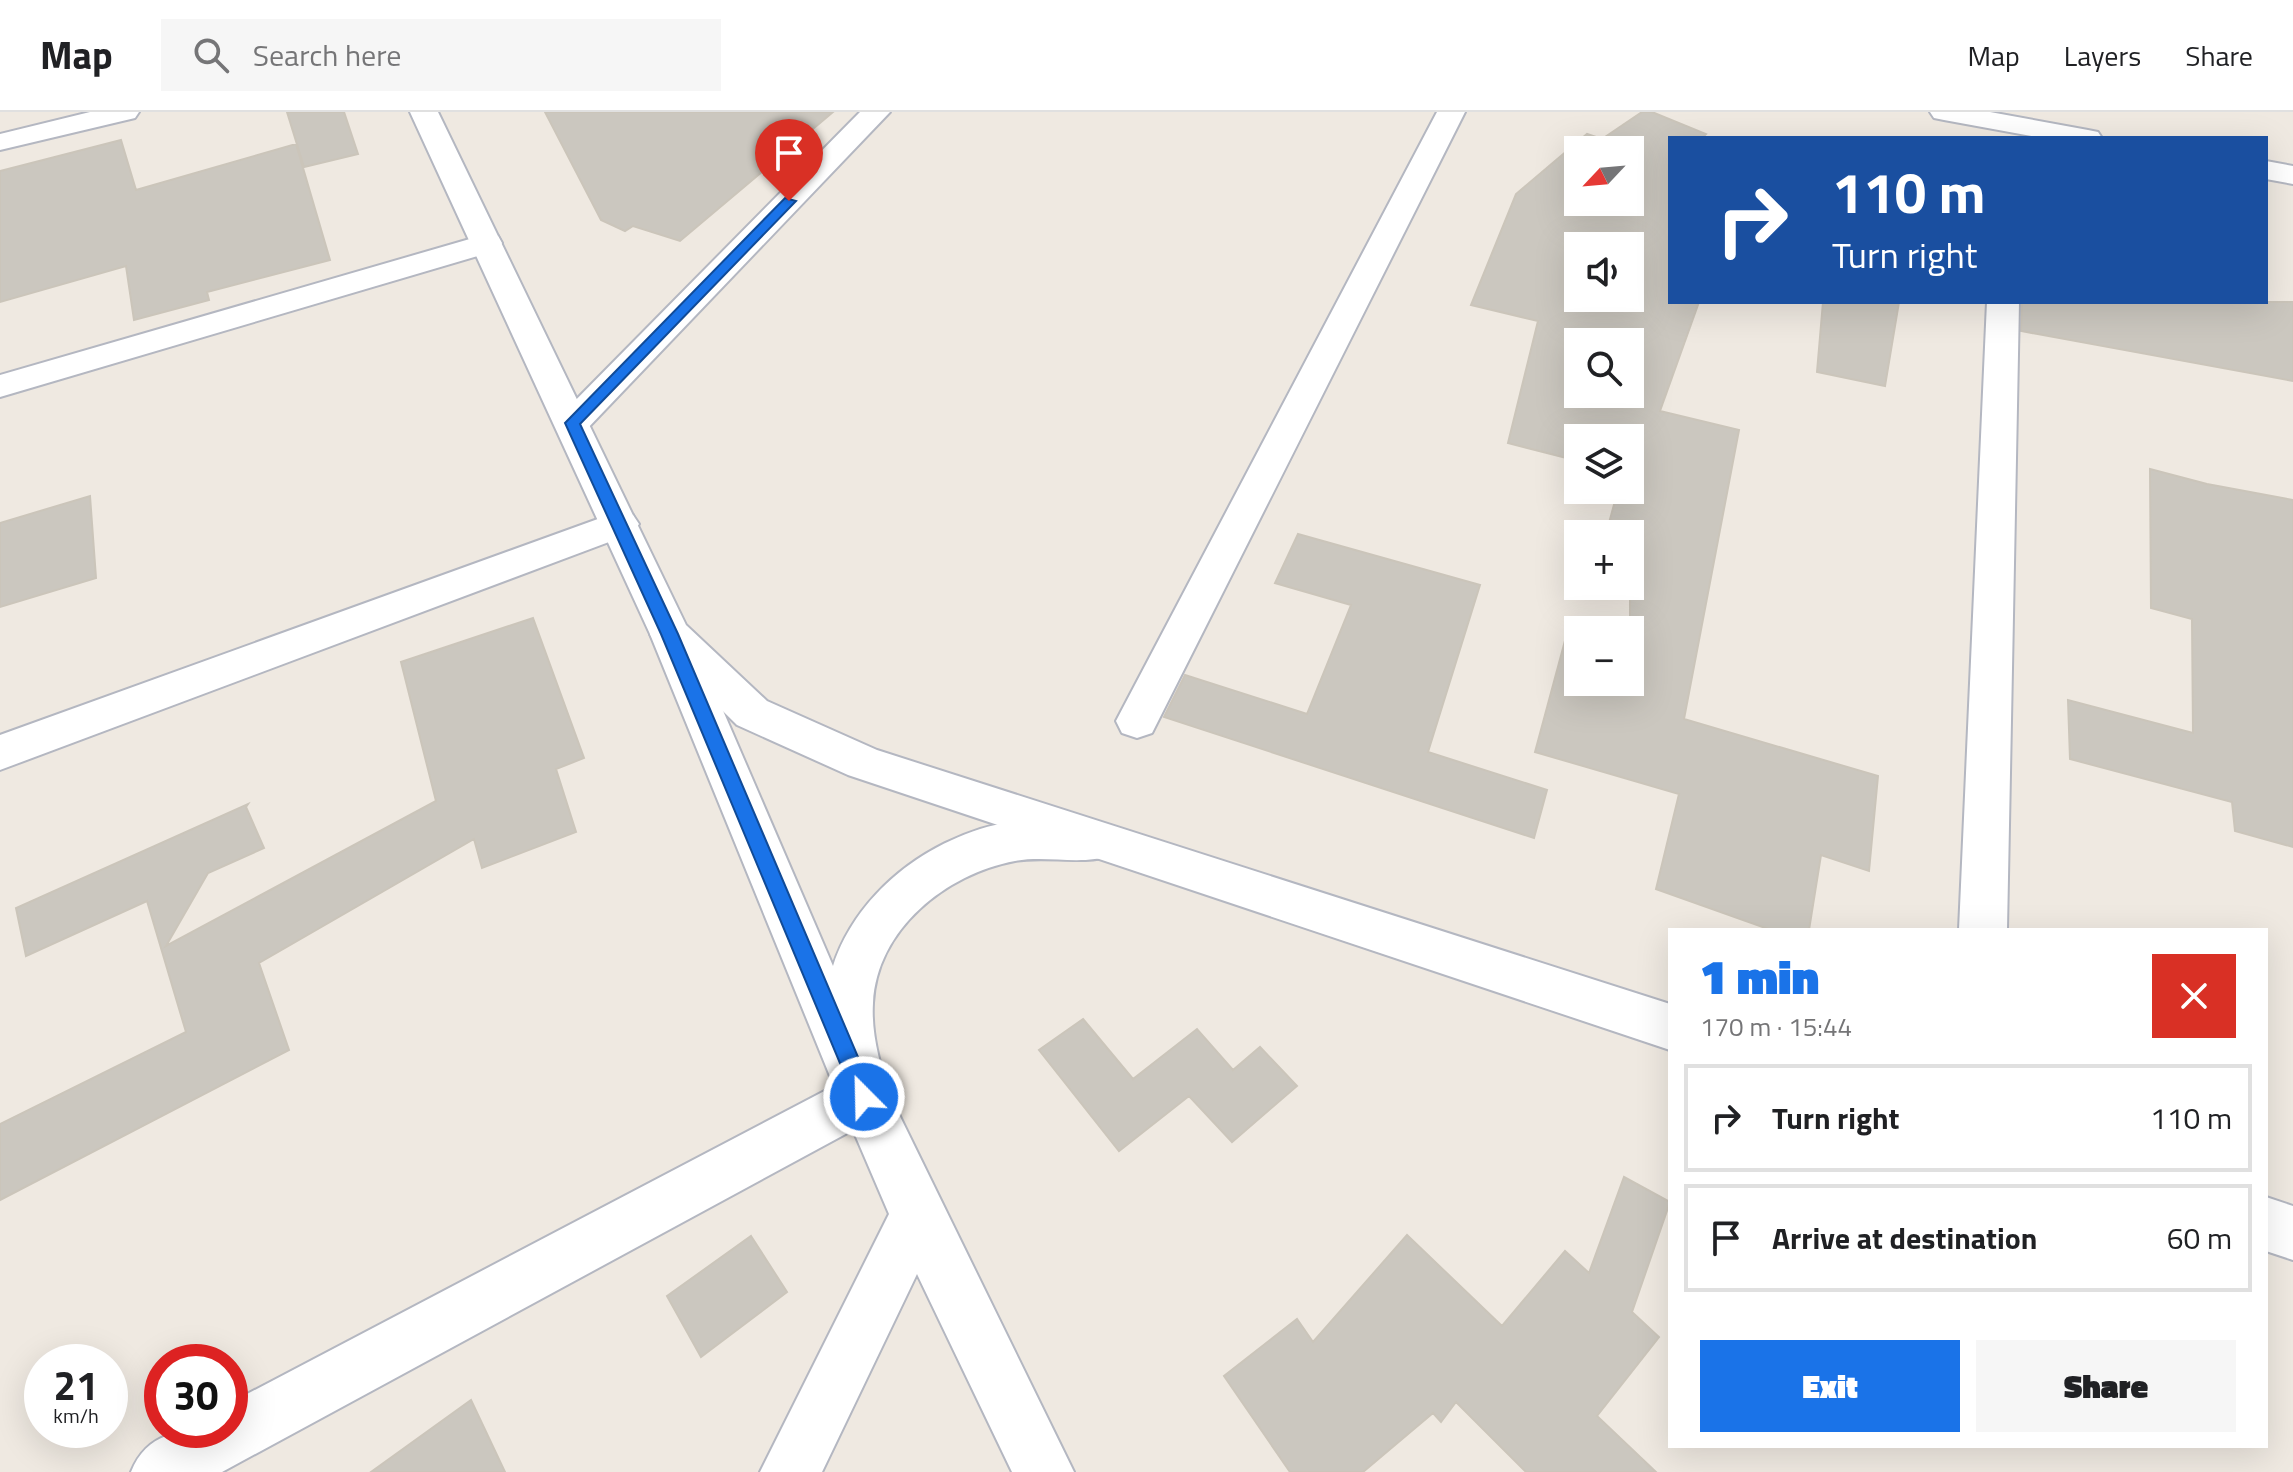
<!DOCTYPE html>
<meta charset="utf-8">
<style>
body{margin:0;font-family:"Titillium Web",sans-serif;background:#f6f6f6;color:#202124;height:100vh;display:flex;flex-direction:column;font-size:30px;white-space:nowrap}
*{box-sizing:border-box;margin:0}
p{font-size:26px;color:#757577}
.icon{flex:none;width:44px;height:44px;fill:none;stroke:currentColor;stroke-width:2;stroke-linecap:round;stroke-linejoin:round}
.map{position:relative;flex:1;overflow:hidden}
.sheet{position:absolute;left:1668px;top:816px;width:600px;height:520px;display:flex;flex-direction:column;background:#fff;border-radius:0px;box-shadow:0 8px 32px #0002}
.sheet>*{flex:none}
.guide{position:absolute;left:1668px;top:24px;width:600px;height:168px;border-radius:0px;box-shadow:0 8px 32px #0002;background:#1a4fa0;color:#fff;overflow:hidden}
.needle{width:52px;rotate:244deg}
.tools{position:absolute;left:1564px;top:24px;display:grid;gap:16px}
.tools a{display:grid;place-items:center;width:80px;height:80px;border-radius:0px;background:#fff;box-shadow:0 8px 32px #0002;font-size:40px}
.speed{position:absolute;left:24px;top:1232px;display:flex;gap:16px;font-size:40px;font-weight:700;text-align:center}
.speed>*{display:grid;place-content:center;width:104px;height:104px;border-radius:50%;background:#fff;box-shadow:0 8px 32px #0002;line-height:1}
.speed small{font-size:20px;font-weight:400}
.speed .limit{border:12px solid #d22;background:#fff;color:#111}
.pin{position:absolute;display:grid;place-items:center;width:68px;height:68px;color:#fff;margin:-82px -34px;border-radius:50% 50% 50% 0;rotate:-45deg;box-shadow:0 0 8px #0007}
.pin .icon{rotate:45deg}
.me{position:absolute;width:88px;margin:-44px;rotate:337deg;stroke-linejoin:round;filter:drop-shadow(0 0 6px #0008)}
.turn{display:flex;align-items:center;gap:28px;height:168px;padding:0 32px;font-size:36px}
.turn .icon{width:104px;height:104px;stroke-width:2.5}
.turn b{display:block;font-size:56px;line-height:68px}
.round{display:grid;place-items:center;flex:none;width:84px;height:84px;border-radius:0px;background:#f6f6f6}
.summary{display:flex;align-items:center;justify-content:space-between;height:136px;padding:0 32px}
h1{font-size:48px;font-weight:800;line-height:60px;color:#1a73e8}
.primary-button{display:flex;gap:16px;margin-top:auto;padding:16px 32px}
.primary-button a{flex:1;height:92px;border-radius:0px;background:#1a73e8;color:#fff;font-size:32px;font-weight:800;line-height:92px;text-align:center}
.primary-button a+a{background:#f6f6f6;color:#202124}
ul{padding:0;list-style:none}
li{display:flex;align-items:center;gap:24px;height:108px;margin:0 16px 12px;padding:0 16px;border:4px solid #e0e0e0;border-radius:0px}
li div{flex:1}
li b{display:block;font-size:30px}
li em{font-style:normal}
header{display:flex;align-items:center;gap:48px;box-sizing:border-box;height:112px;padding:0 40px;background:#fff;border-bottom:2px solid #e0e0e0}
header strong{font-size:38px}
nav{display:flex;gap:44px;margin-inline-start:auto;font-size:28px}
.search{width:560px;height:72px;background:#f6f6f6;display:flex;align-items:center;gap:20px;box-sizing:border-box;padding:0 28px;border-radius:0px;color:#757577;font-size:30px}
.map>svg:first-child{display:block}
</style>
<header>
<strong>Map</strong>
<div class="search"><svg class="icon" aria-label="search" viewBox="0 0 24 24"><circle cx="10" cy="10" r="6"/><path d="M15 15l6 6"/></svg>Search here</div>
<nav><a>Map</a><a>Layers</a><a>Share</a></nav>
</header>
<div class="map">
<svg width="2293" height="1360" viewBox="0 0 2293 1360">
<rect width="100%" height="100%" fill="#efe9e1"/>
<path fill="#cbc7bf" stroke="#cbc5ba" stroke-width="2" fill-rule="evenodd" d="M 287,0 L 344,0 L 358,42 L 304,55 Z
M 545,0 L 833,0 L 680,129 L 633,114 L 625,119 L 601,108 Z
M 1642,0 L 1652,0 L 1706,22 L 1702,26 L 1670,26 L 1670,190 L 1699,190 L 1660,299 L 1739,318 L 1684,607 L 1878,664 L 1869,759 L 1821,743 L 1809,818 L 1771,818 L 1656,777 L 1679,682 L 1535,640 L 1566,525 L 1578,528 L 1578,570 L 1630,570 L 1630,422 L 1606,422 L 1618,378 L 1630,378 L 1630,326 L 1578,326 L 1578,349 L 1508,331 L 1538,209 L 1471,193 L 1516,82 L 1587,22 L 1602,27 ZM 1578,38 L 1630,38 L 1630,90 L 1578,90 ZM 1578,134 L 1630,134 L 1630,186 L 1578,186 ZM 1578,230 L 1630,230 L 1630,282 L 1578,282 Z
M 121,28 L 136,78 L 296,32 L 330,148 L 207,180 L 209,188 L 134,208 L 126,154 L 0,190 L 0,59 Z
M 1823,190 L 1899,190 L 1885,274 L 1817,260 Z
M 2022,190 L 2293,190 L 2293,269 L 2021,219 Z
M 2150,357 L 2207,372 L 2293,388 L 2293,735 L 2235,719 L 2232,690 L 2070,647 L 2068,588 L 2193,621 L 2192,507 L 2151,496 Z
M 90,384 L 96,466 L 0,495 L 0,411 Z
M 1298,422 L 1480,473 L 1428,640 L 1547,678 L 1534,726 L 1164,605 L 1185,563 L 1307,602 L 1351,493 L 1275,471 Z
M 533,506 L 584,646 L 556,657 L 576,720 L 482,756 L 474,727 L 259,851 L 289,938 L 0,1088 L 0,1012 L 186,920 L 147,789 L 26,844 L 16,796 L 248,692 L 246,695 L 264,736 L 208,761 L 166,834 L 436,689 L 401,550 Z
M 1083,907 L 1133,967 L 1197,917 L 1233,958 L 1260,935 L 1297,974 L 1232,1030 L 1189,984 L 1119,1039 L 1039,938 Z
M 1624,1065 L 1670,1090 L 1632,1200 L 1659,1225 L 1597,1304 L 1656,1360 L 1526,1360 L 1456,1290 L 1441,1310 L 1433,1301 L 1363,1360 L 1290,1360 L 1224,1264 L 1297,1207 L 1313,1230 L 1407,1123 L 1502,1214 L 1565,1139 L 1589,1161 Z
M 751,1124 L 787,1180 L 701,1245 L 667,1184 Z
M 471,1288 L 505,1360 L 371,1360 Z"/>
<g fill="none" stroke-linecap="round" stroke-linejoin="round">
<defs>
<path id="street" d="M 90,0 L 139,0 L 135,6 L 0,38 L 0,22 Z
M 860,0 L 890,0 L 585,319 L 573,322 L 561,319 L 555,311 L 561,303 Z
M 1437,0 L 1465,0 L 1152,621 L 1137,626 L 1122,621 L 1116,609 Z
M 1930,0 L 1990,0 L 2088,18 L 2098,20 L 2102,26 L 2042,26 L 1944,8 L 1934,6 Z
M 2266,49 L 2293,54 L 2293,72 L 2266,67 Z
M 487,122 L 498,124 L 502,131 L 498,138 L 0,285 L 0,263 Z
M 1987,190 L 2019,190 L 2007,818 L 1959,818 Z
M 620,399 L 633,403 L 639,412 L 633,421 L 0,658 L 0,623 Z
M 670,507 L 684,511 L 690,522 L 833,854 C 868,747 1004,679 1112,717 L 1119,730 L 1112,743 C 1082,754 1047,743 1015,749 C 946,762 877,817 873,891 C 871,922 880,952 889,982 L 1074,1360 L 1012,1360 L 917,1162 L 822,1360 L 760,1360 L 889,1102 L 853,1018 L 222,1360 L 131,1360 C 149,1315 188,1318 230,1318 L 230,1291 L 834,974 L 650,522 L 656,511 Z"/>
<path id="secondary" d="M 410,0 L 438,0 L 686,513 L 767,589 L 877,638 L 1670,892 L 1670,938 L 848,663 L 737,613 L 656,533 L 650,522 Z
M 2266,1085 L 2293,1094 L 2293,1148 L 2266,1139 Z"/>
</defs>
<use href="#street" stroke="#b4b7c1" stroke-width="4"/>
<use href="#secondary" stroke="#b4b7c1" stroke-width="4"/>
<use href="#street" fill="#fff" fill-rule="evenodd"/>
<use href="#secondary" fill="#fff" fill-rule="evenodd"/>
</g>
<path fill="#1a73e8" stroke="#114b97" stroke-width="2" d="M 785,86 L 796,89 L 580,312 L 678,522 L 875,985 L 872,992 L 864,995 L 857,992 L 661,522 L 565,311 Z"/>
</svg>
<div class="tools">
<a><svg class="needle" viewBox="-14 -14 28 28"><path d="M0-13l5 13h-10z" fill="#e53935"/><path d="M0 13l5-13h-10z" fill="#757577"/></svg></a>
<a><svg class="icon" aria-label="sound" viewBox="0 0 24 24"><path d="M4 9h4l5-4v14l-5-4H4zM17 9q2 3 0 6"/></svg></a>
<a><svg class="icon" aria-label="search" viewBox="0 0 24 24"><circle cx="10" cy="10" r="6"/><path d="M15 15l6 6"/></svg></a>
<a><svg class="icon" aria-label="layers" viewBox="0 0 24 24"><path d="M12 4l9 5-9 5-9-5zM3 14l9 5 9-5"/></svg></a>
<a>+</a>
<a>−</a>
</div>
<div class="speed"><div>21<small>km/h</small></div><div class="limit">30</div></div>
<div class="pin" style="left:789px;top:89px;background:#d93025"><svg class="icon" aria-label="arrive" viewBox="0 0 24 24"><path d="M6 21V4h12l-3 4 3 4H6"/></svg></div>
<svg class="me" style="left:864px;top:985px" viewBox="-20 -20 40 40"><circle r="17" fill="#1a73e8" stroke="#fff" stroke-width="3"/><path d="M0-11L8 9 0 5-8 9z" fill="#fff"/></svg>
<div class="guide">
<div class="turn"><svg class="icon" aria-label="right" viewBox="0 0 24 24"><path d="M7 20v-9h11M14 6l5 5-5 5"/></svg><div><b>110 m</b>Turn right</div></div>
</div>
<section class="sheet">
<div class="summary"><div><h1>1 min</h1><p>170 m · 15:44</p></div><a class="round" style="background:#d93025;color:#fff"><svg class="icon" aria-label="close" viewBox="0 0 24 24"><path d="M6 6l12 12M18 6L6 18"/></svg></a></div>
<ul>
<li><svg class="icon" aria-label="right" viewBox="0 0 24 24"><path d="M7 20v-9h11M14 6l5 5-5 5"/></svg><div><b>Turn right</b></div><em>110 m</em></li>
<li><svg class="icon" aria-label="arrive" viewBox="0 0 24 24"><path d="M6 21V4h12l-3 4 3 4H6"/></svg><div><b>Arrive at destination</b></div><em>60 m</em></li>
</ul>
<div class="primary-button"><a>Exit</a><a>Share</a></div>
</section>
</div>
